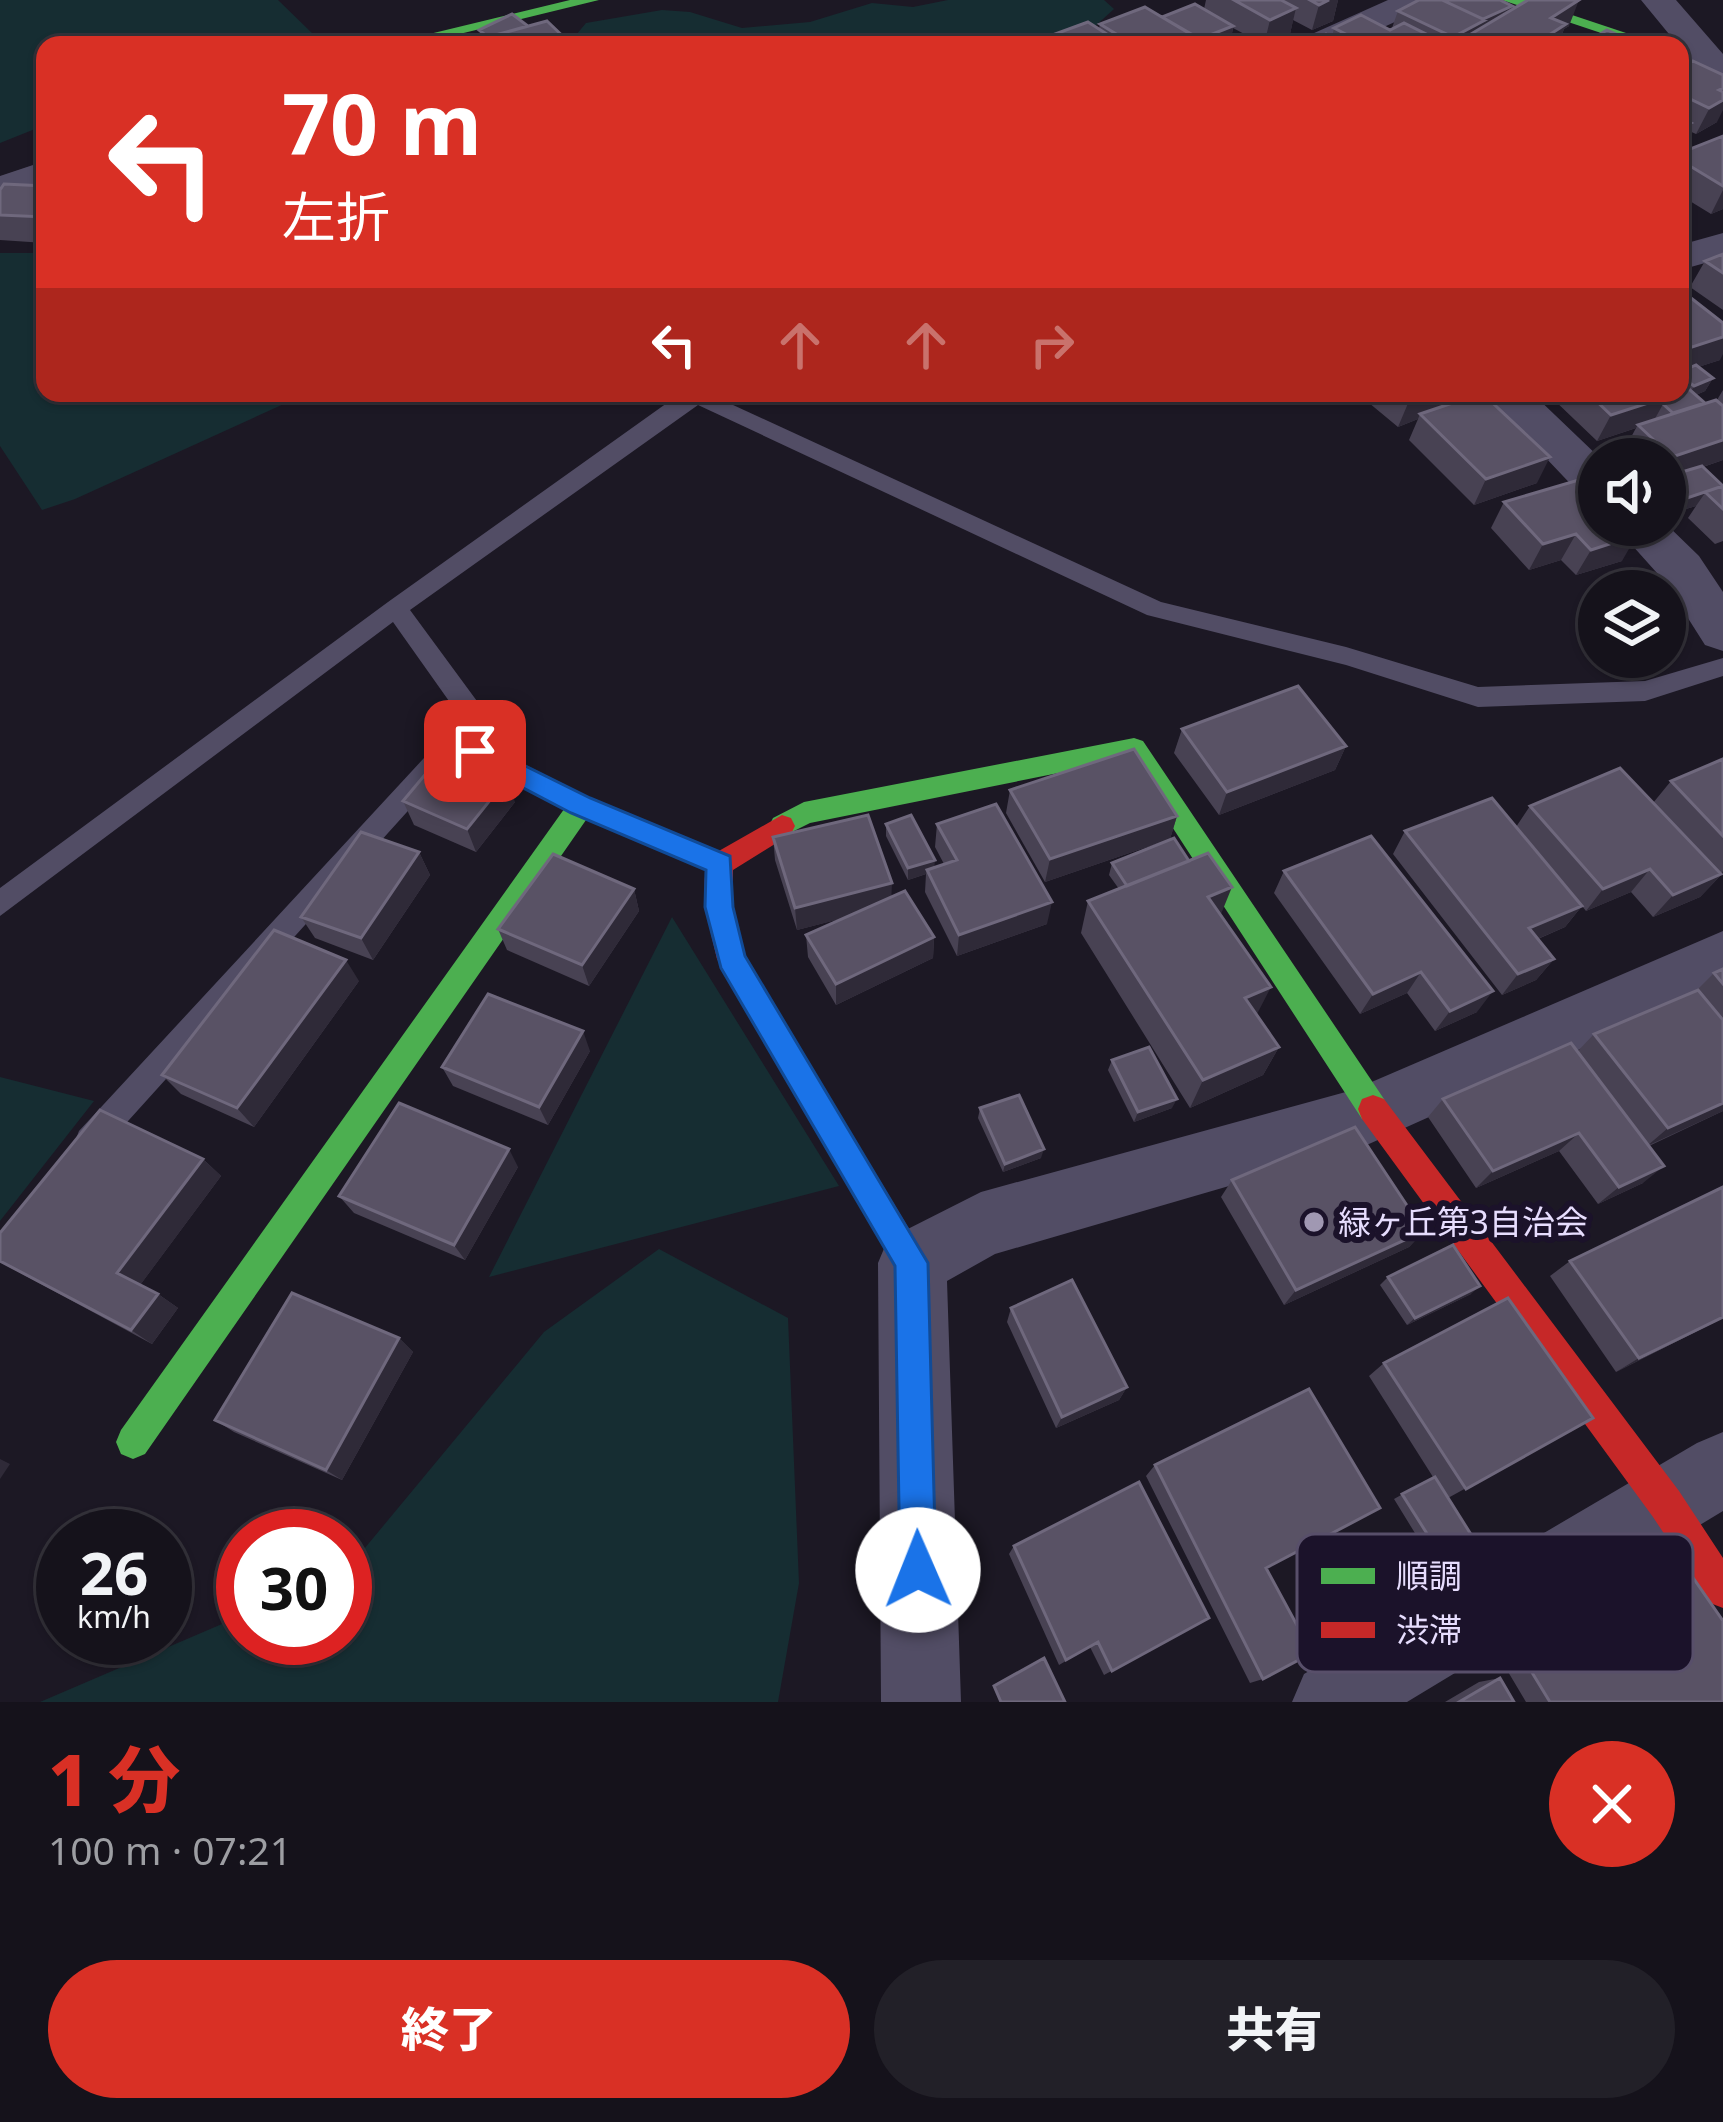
<!DOCTYPE html>
<html lang="ja">
<meta charset="utf-8">
<style>
body{margin:0;font-family:"Noto Sans","Noto Sans JP",sans-serif;background:#222028;color:#f1f3f6;height:100vh;display:flex;flex-direction:column;font-size:45px;white-space:nowrap}
*{box-sizing:border-box;margin:0}
p{font-size:39px;color:#9d9ea3}
.icon{flex:none;width:66px;height:66px;fill:none;stroke:currentColor;stroke-width:2;stroke-linecap:round;stroke-linejoin:round}
.map{position:relative;height:1702px;overflow:hidden}
.drawer{display:flex;flex-direction:column;background:#15121b;flex:1}
.drawer>*{flex:none}
.top-card{position:absolute;left:36px;top:36px;width:1653px;height:366px;border-radius:24px;box-shadow:0 3px 9px #0004,0 0 0 3px #34323a;background:#d93025;color:#fff;overflow:hidden}
.controls{position:absolute;left:1578px;top:438px;display:grid;gap:24px}
.controls a{display:grid;place-items:center;width:108px;height:108px;border-radius:50%;background:#15121b;box-shadow:0 3px 9px #0004,0 0 0 3px #34323a;font-size:60px}
.speed{position:absolute;left:36px;top:1509px;display:flex;gap:24px;font-size:60px;font-weight:700;text-align:center}
.speed>*{display:grid;place-content:center;width:156px;height:156px;border-radius:50%;background:#15121b;box-shadow:0 3px 9px #0004,0 0 0 3px #34323a;line-height:1}
.speed small{font-size:30px;font-weight:400}
.speed .limit{border:18px solid #d22;background:#fff;color:#111}
.pin{position:absolute;display:grid;place-items:center;width:102px;height:102px;color:#fff;margin:-51px;border-radius:24px;box-shadow:0 6px 18px #0006}
.me{position:absolute;width:132px;margin:-66px;rotate:359deg;stroke-linejoin:round;filter:drop-shadow(0 0 9px #0008)}
.turn{display:flex;align-items:center;gap:42px;height:252px;padding:0 48px;font-size:54px}
.turn .icon{width:156px;height:156px;stroke-width:2.5}
.turn b{display:block;font-size:84px;line-height:102px}
.lanes{display:flex;align-items:center;height:114px;padding:0 48px;background:#0003;justify-content:center;gap:60px;direction:ltr}
.lanes .off{opacity:.35}
.round{display:grid;place-items:center;flex:none;width:126px;height:126px;border-radius:63px;background:#222028}
.headline{display:flex;align-items:center;justify-content:space-between;height:204px;padding:0 48px}
h1{font-size:72px;font-weight:800;line-height:90px;color:#d93025}
.cta{display:flex;gap:24px;margin-top:auto;padding:24px 48px}
.cta a{flex:1;height:138px;border-radius:72px;background:#d93025;color:#fff;font-size:48px;font-weight:800;line-height:138px;text-align:center}
.cta a+a{background:#222028;color:#f1f3f6}
.map>svg:first-child{display:block}
</style>
<div class="map">
<svg width="1723" height="1702" viewBox="0 0 1723 1702">
<rect width="100%" height="100%" fill="#1c1824"/>
<path fill="#162d32" d="M 0,0 L 278,0 L 314,35 L 283,45 L 45,45 L 45,125 L 0,143 Z
M 948,0 L 1104,0 L 1114,9 L 1092,29 L 1055,45 L 581,45 L 576,35 L 586,23 L 662,10 L 690,12 L 742,28 L 810,22 L 872,3 L 913,7 Z
M 0,253 L 45,253 L 45,393 L 308,393 L 75,499 L 42,510 L 0,446 Z
M 672,917 L 839,1186 L 489,1277 Z
M 0,1077 L 94,1101 L 0,1221 Z
M 659,1249 L 788,1318 L 799,1583 L 778,1702 L 40,1702 L 243,1615 L 243,1638 L 345,1638 L 345,1572 L 544,1332 Z"/>
<g fill="none" stroke-linecap="round" stroke-linejoin="round">
<path fill="#524d65" fill-rule="evenodd" d="M 681,393 L 707,393 L 1161,602 L 1346,647 L 1478,687 L 1645,681 L 1723,658 L 1723,676 L 1645,701 L 1478,707 L 1346,665 L 1147,615 L 698,405 L 410,610 L 485,712 L 488,746 L 590,798 L 594,806 L 590,814 L 572,814 L 466,758 L 462,751 L 101,1151 L 90,1156 L 79,1151 L 75,1141 L 79,1131 L 461,718 L 393,622 L 0,916 L 0,888 L 388,602 Z"/>
<path fill="#524d65" fill-rule="evenodd" d="M 1388,0 L 1433,0 L 1428,7 L 1344,45 L 1297,45 L 1303,38 Z
M 1641,0 L 1676,0 L 1723,54 L 1723,87 L 1710,84 Z
M 45,161 L 45,186 L 0,201 L 0,176 Z
M 1723,233 L 1723,258 L 1680,270 L 1680,245 Z
M 1484,393 L 1532,393 L 1601,459 L 1599,501 L 1582,496 Z
M 1665,523 L 1699,556 L 1723,592 L 1723,651 L 1705,645 L 1665,582 L 1614,525 Z
M 1723,931 L 1723,985 L 1360,1148 L 995,1254 L 947,1281 L 961,1702 L 881,1702 L 878,1263 L 888,1239 L 981,1192 L 1353,1090 Z
M 1723,1432 L 1723,1511 L 1407,1702 L 1292,1702 L 1304,1674 L 1697,1443 Z"/>
<path fill="#4caf50" fill-rule="evenodd" d="M 570,0 L 599,0 L 414,45 L 384,45 Z
M 1502,0 L 1527,0 L 1662,45 L 1637,45 Z
M 1134,738 L 1143,741 L 1384,1099 L 1388,1109 L 1384,1119 L 1373,1123 L 1362,1119 L 1128,759 L 810,823 L 782,837 L 773,834 L 769,826 L 773,818 L 804,802 Z
M 581,795 L 730,856 L 734,864 L 730,872 L 720,875 L 586,820 L 145,1454 L 133,1459 L 121,1454 L 116,1442 L 121,1430 L 572,798 Z"/>
<path fill="#c62828" fill-rule="evenodd" d="M 782,815 L 791,818 L 795,826 L 791,834 L 733,870 L 733,906 L 744,956 L 923,1252 L 928,1263 L 923,1274 L 912,1279 L 901,1274 L 717,959 C 710,927 697,888 710,856 Z
M 1373,1095 L 1384,1099 L 1679,1491 L 1723,1558 L 1723,1608 L 1710,1603 L 1653,1517 L 1362,1119 L 1358,1109 L 1362,1099 Z"/>
</g>
<path fill="#484253" d="M 1206,0 L 1338,0 L 1333,21 L 1312,30 L 1293,20 L 1290,34 L 1265,45 L 1233,28 L 1231,39 L 1216,45 L 1033,45 L 1033,42 L 1099,29 L 1100,24 L 1162,17 L 1204,9 Z
M 1511,10 L 1569,26 L 1564,29 L 1558,45 L 1303,45 L 1332,38 L 1334,28 L 1390,30 L 1392,28 L 1398,11 Z
M 1693,61 L 1717,122 L 1696,134 L 1687,130 L 1684,136 L 1680,138 L 1680,68 Z
M 1723,136 L 1723,209 L 1711,214 L 1680,195 L 1680,153 Z
M 45,186 L 45,243 L 0,240 L 0,190 Z
M 1723,254 L 1723,310 L 1690,287 L 1705,261 Z
M 1680,301 L 1720,360 L 1698,367 L 1713,378 L 1705,391 L 1696,395 L 1705,403 L 1717,400 L 1723,390 L 1723,460 L 1703,467 L 1723,485 L 1723,541 L 1715,544 L 1688,518 L 1696,506 L 1679,511 L 1665,498 L 1665,459 L 1631,459 L 1623,452 L 1636,428 L 1597,441 L 1552,398 L 1555,393 L 1680,393 Z
M 1357,393 L 1462,393 L 1459,400 L 1450,404 L 1537,483 L 1474,505 L 1409,440 L 1418,419 L 1398,427 Z
M 1599,474 L 1622,561 L 1576,575 L 1561,560 L 1529,570 L 1491,528 L 1504,502 Z
M 1182,729 L 1346,746 L 1335,770 L 1219,815 L 1174,753 Z
M 1723,759 L 1723,873 L 1700,897 L 1653,917 L 1631,892 L 1586,911 L 1582,906 L 1565,927 L 1538,939 L 1554,959 L 1536,980 L 1502,995 L 1393,854 L 1405,831 L 1516,827 L 1530,806 L 1653,803 L 1671,781 Z
M 1010,790 L 1177,816 L 1170,839 L 1045,882 L 1006,813 Z
M 403,801 L 515,802 L 476,852 L 414,825 Z
M 886,824 L 934,867 L 944,864 L 935,847 L 937,824 L 1047,924 L 957,956 L 925,892 L 926,874 L 908,880 L 886,836 Z
M 773,837 L 892,897 L 934,937 L 933,958 L 836,1005 L 808,957 L 806,935 L 847,917 L 797,930 L 775,860 Z
M 419,852 L 430,875 L 373,960 L 315,938 L 301,917 Z
M 1112,863 L 1221,915 L 1257,1015 L 1279,1047 L 1263,1075 L 1190,1108 L 1081,933 L 1088,901 L 1119,889 L 1109,875 Z
M 1284,871 L 1477,1012 L 1435,1031 L 1407,993 L 1360,1014 L 1274,893 Z
M 634,889 L 639,911 L 589,986 L 507,950 L 498,929 Z
M 1723,969 L 1723,1111 L 1649,1146 L 1643,1183 L 1598,1204 L 1559,1151 L 1476,1188 L 1428,1117 L 1443,1099 L 1577,1052 L 1594,1034 L 1696,991 L 1714,973 Z
M 359,981 L 254,1127 L 181,1094 L 162,1075 Z
M 590,1051 L 548,1125 L 453,1086 L 442,1067 Z
M 1112,1060 L 1172,1108 L 1134,1122 L 1108,1070 Z
M 980,1108 L 1041,1158 L 1003,1172 L 978,1118 Z
M 203,1159 L 221,1176 L 140,1285 L 158,1294 L 178,1308 L 152,1344 L 0,1262 L 0,1233 Z
M 518,1167 L 465,1260 L 354,1213 L 339,1196 Z
M 1232,1180 L 1424,1231 L 1409,1247 L 1284,1305 L 1221,1197 Z
M 1570,1261 L 1723,1318 L 1616,1372 L 1550,1276 Z
M 1388,1277 L 1471,1294 L 1407,1325 L 1380,1285 Z
M 1011,1308 L 1127,1387 L 1119,1400 L 1056,1428 L 1007,1322 Z
M 399,1338 L 413,1352 L 342,1480 L 234,1432 L 215,1420 Z
M 1384,1363 L 1593,1418 L 1448,1498 L 1455,1578 L 1445,1582 L 1394,1499 L 1433,1477 L 1369,1376 Z
M 1155,1465 L 1267,1568 L 1263,1679 L 1250,1683 L 1146,1476 Z
M 1014,1546 L 1209,1618 L 1104,1675 L 1090,1647 L 1059,1665 L 1009,1554 Z
M 1687,1569 L 1723,1702 L 1526,1702 L 1504,1665 L 1661,1576 Z
M 1500,1678 L 1514,1702 L 1445,1702 L 1479,1682 Z"/>
<path fill="#2f2a38" d="M 1329,0 L 1338,0 L 1333,21 L 1312,30 L 1319,5 Z
M 1579,0 L 1569,26 L 1564,29 L 1558,45 L 1534,45 L 1551,18 Z
M 1512,6 L 1508,19 L 1466,37 L 1464,45 L 1450,45 L 1453,37 L 1477,21 Z
M 1296,8 L 1290,34 L 1264,45 L 1270,20 Z
M 1233,26 L 1231,39 L 1216,45 L 1192,45 L 1195,41 Z
M 1723,88 L 1723,110 L 1717,122 L 1696,134 L 1719,90 Z
M 1691,123 L 1684,136 L 1680,138 L 1680,128 Z
M 1723,190 L 1723,209 L 1711,214 Z
M 1723,337 L 1723,354 L 1720,360 L 1680,373 L 1680,351 Z
M 1713,378 L 1705,391 L 1687,399 L 1694,386 Z
M 1427,393 L 1462,393 L 1459,400 L 1422,417 L 1420,414 L 1418,419 L 1398,427 L 1409,401 Z
M 1667,397 L 1652,424 L 1638,425 L 1636,428 L 1597,441 L 1611,415 Z
M 1723,440 L 1723,460 L 1667,479 L 1665,477 L 1665,469 L 1672,457 Z
M 1550,457 L 1537,483 L 1474,505 L 1486,479 Z
M 1705,493 L 1696,506 L 1679,511 L 1687,498 Z
M 1576,534 L 1561,560 L 1529,570 L 1543,544 Z
M 1637,535 L 1622,561 L 1576,575 L 1591,550 Z
M 1346,746 L 1335,770 L 1219,815 L 1227,792 Z
M 507,779 L 515,802 L 476,852 L 467,829 Z
M 1177,816 L 1170,839 L 1045,882 L 1050,859 Z
M 419,852 L 430,875 L 373,960 L 361,938 Z
M 935,860 L 934,871 L 927,870 L 926,874 L 908,880 L 908,868 Z
M 1650,869 L 1631,892 L 1586,911 L 1603,889 Z
M 1723,871 L 1723,873 L 1700,897 L 1653,917 L 1673,895 L 1719,875 Z
M 892,883 L 891,906 L 797,930 L 795,908 Z
M 1232,887 L 1219,919 L 1208,897 Z
M 634,889 L 639,911 L 589,986 L 582,965 Z
M 1052,902 L 1047,924 L 957,956 L 959,935 Z
M 1582,906 L 1565,927 L 1512,950 L 1529,928 Z
M 934,937 L 933,958 L 836,1005 L 836,984 Z
M 1554,959 L 1536,980 L 1502,995 L 1518,974 Z
M 346,960 L 359,981 L 254,1127 L 237,1108 Z
M 1421,972 L 1407,993 L 1360,1014 L 1373,994 Z
M 1271,987 L 1256,1016 L 1245,998 Z
M 1493,991 L 1477,1012 L 1435,1031 L 1450,1011 Z
M 583,1031 L 590,1051 L 548,1125 L 539,1107 Z
M 1279,1047 L 1263,1075 L 1190,1108 L 1203,1080 Z
M 1177,1099 L 1172,1108 L 1134,1122 L 1138,1112 Z
M 1723,1103 L 1723,1111 L 1647,1146 L 1668,1128 Z
M 1579,1133 L 1559,1151 L 1476,1188 L 1493,1171 Z
M 509,1149 L 518,1167 L 465,1260 L 454,1245 Z
M 1044,1149 L 1041,1158 L 1003,1172 L 1005,1164 Z
M 203,1159 L 221,1176 L 138,1288 L 117,1273 Z
M 1664,1166 L 1643,1183 L 1598,1204 L 1619,1187 Z
M 1424,1231 L 1409,1247 L 1284,1305 L 1296,1290 Z
M 1480,1286 L 1471,1294 L 1407,1325 L 1415,1318 Z
M 158,1294 L 178,1308 L 152,1344 L 131,1330 Z
M 1723,1317 L 1723,1318 L 1616,1372 L 1639,1358 Z
M 399,1338 L 413,1352 L 342,1480 L 326,1470 Z
M 1127,1387 L 1119,1400 L 1056,1428 L 1062,1417 Z
M 0,1459 L 10,1464 L 0,1479 Z"/>
<path fill="#595265" stroke="#6f687d" stroke-width="3" d="M 1234,0 L 1281,0 L 1296,8 L 1270,20 Z
M 1310,0 L 1329,0 L 1319,5 Z
M 1419,0 L 1442,0 L 1485,20 L 1453,37 L 1398,11 Z
M 1442,0 L 1500,0 L 1512,6 L 1483,19 Z
M 1528,0 L 1579,0 L 1551,18 L 1566,24 L 1535,44 L 1538,45 L 1484,45 L 1466,37 Z
M 1195,4 L 1233,26 L 1200,39 L 1162,17 Z
M 1145,7 L 1202,41 L 1192,45 L 1134,45 L 1100,24 Z
M 512,14 L 528,26 L 488,37 L 479,30 Z
M 1361,15 L 1390,30 L 1404,23 L 1432,37 L 1415,45 L 1367,45 L 1334,28 Z
M 547,21 L 572,45 L 459,45 Z
M 1088,22 L 1124,45 L 1038,45 L 1033,42 Z
M 1607,30 L 1641,45 L 1582,45 Z
M 1326,34 L 1346,45 L 1303,45 Z
M 364,35 L 373,45 L 328,45 Z
M 1693,61 L 1723,75 L 1723,88 L 1719,90 L 1723,92 L 1723,100 L 1709,108 L 1680,94 L 1680,68 Z
M 1680,117 L 1691,123 L 1680,128 Z
M 1723,136 L 1723,186 L 1680,160 L 1680,153 Z
M 4,184 L 45,186 L 45,217 L 0,215 L 0,190 Z
M 1723,254 L 1723,273 L 1705,261 Z
M 1691,298 L 1723,323 L 1723,337 L 1680,351 L 1680,301 Z
M 1696,365 L 1713,378 L 1694,386 L 1680,375 L 1680,372 Z
M 1682,383 L 1705,403 L 1673,413 L 1663,404 L 1667,397 L 1662,393 L 1680,393 L 1680,384 Z
M 1399,393 L 1427,393 L 1409,401 Z
M 1482,393 L 1550,457 L 1486,479 L 1420,414 Z
M 1588,393 L 1662,393 L 1667,397 L 1611,415 Z
M 1716,400 L 1723,406 L 1723,440 L 1672,457 L 1638,425 Z
M 1702,466 L 1723,486 L 1687,498 L 1665,477 Z
M 1599,474 L 1599,525 L 1627,525 L 1637,535 L 1591,550 L 1576,534 L 1543,544 L 1504,502 Z
M 1723,486 L 1723,509 L 1705,492 Z
M 1298,686 L 1346,746 L 1227,792 L 1182,729 Z
M 1134,749 L 1177,816 L 1050,859 L 1010,790 Z
M 444,752 L 507,779 L 467,829 L 403,801 Z
M 1723,759 L 1723,836 L 1671,781 Z
M 1620,768 L 1721,874 L 1673,895 L 1650,869 L 1603,889 L 1530,806 Z
M 1492,798 L 1582,906 L 1529,928 L 1554,959 L 1518,974 L 1405,831 Z
M 996,804 L 1052,902 L 959,935 L 927,870 L 957,860 L 937,824 Z
M 868,815 L 892,883 L 795,908 L 773,837 Z
M 911,815 L 935,860 L 908,868 L 886,824 Z
M 361,832 L 419,852 L 361,938 L 301,917 Z
M 1371,836 L 1493,991 L 1450,1011 L 1421,972 L 1373,994 L 1284,871 Z
M 1174,838 L 1189,861 L 1127,886 L 1112,863 Z
M 1208,853 L 1232,887 L 1208,897 L 1271,987 L 1245,998 L 1279,1047 L 1203,1080 L 1088,901 Z
M 553,854 L 634,889 L 582,965 L 498,929 Z
M 905,891 L 934,937 L 836,984 L 806,935 Z
M 274,930 L 346,960 L 237,1108 L 162,1075 Z
M 1723,969 L 1723,984 L 1714,973 Z
M 1698,990 L 1723,1020 L 1723,1103 L 1668,1128 L 1594,1034 Z
M 488,994 L 583,1031 L 539,1107 L 442,1067 Z
M 1571,1043 L 1664,1166 L 1619,1187 L 1579,1133 L 1493,1171 L 1443,1099 Z
M 1149,1047 L 1177,1099 L 1138,1112 L 1112,1060 Z
M 1019,1095 L 1044,1149 L 1005,1164 L 980,1108 Z
M 399,1103 L 509,1149 L 454,1245 L 339,1196 Z
M 100,1110 L 203,1159 L 117,1273 L 158,1294 L 131,1330 L 0,1261 L 0,1233 Z
M 1355,1127 L 1424,1231 L 1296,1290 L 1232,1180 Z
M 1723,1187 L 1723,1317 L 1639,1358 L 1570,1261 Z
M 1453,1245 L 1480,1286 L 1415,1318 L 1388,1277 Z
M 1072,1280 L 1127,1387 L 1062,1417 L 1011,1308 Z
M 292,1293 L 399,1338 L 326,1470 L 215,1420 Z
M 1508,1298 L 1593,1418 L 1466,1489 L 1384,1363 Z
M 1309,1389 L 1380,1508 L 1266,1568 L 1312,1653 L 1263,1679 L 1155,1465 Z
M 1435,1477 L 1487,1560 L 1455,1578 L 1402,1494 Z
M 1139,1482 L 1209,1618 L 1112,1671 L 1098,1642 L 1066,1660 L 1014,1546 Z
M 1687,1569 L 1723,1621 L 1723,1702 L 1550,1702 L 1525,1661 Z
M 1044,1658 L 1065,1702 L 1001,1702 L 994,1686 Z
M 1500,1678 L 1514,1702 L 1459,1702 Z"/>
<path fill="#1a73e8" stroke="#114b97" stroke-width="3" d="M 475,741 L 590,798 L 730,856 L 733,907 L 745,956 L 928,1263 L 936,1570 L 931,1583 L 918,1589 L 905,1583 L 900,1570 L 895,1266 L 721,968 L 705,907 L 706,870 L 571,813 L 466,758 L 462,751 Z"/>
<circle fill="#a098b2" stroke="#1b122a" stroke-width="4.5" cx="1314" cy="1222" r="12"/>
<g text-anchor="middle" stroke-width="12" stroke-linejoin="round" paint-order="stroke">
<g font-size="33" fill="#e7ddfe" stroke="#1b122a" text-anchor="start">
<text x="1338" y="1234">緑ヶ丘第3自治会</text>
</g>
</g>
<rect x="1297" y="1534" width="396" height="138" rx="18" fill="#1b122a" stroke="#584f6a" stroke-width="3"/>
<rect x="1321" y="1568" width="54" height="16" fill="#4caf50"/>
<rect x="1321" y="1622" width="54" height="16" fill="#c62828"/>
<g font-size="33" fill="#e7ddfe">
<text x="1396" y="1588">順調</text>
<text x="1396" y="1642">渋滞</text>
</g>
</svg>
<div class="controls">
<a><svg class="icon" aria-label="sound" viewBox="0 0 24 24"><path d="M4 9h4l5-4v14l-5-4H4zM17 9q2 3 0 6"/></svg></a>
<a><svg class="icon" aria-label="layers" viewBox="0 0 24 24"><path d="M12 4l9 5-9 5-9-5zM3 14l9 5 9-5"/></svg></a>
</div>
<div class="speed"><div>26<small>km/h</small></div><div class="limit">30</div></div>
<div class="pin" style="left:475px;top:751px;background:#d93025"><svg class="icon" aria-label="arrive" viewBox="0 0 24 24"><path d="M6 21V4h12l-3 4 3 4H6"/></svg></div>
<svg class="me" style="left:918px;top:1570px" viewBox="-20 -20 40 40"><circle r="19" fill="#fff"/><path d="M0-13L10 11 0 6-10 11z" fill="#1a73e8"/></svg>
<div class="top-card">
<div class="turn"><svg class="icon" aria-label="left" viewBox="0 0 24 24"><path d="M17 20v-9H6M10 6l-5 5 5 5"/></svg><div><b>70 m</b>左折</div></div>
<div class="lanes"><svg class="icon" aria-label="left" viewBox="0 0 24 24"><path d="M17 20v-9H6M10 6l-5 5 5 5"/></svg><svg class="icon off" aria-label="ahead" viewBox="0 0 24 24"><path d="M12 20V5M6 11l6-6 6 6"/></svg><svg class="icon off" aria-label="ahead" viewBox="0 0 24 24"><path d="M12 20V5M6 11l6-6 6 6"/></svg><svg class="icon off" aria-label="right" viewBox="0 0 24 24"><path d="M7 20v-9h11M14 6l5 5-5 5"/></svg></div>
</div>
</div>
<section class="drawer">
<div class="headline"><div><h1>1 分</h1><p>100 m · 07:21</p></div><a class="round" style="background:#d93025;color:#fff"><svg class="icon" aria-label="close" viewBox="0 0 24 24"><path d="M6 6l12 12M18 6L6 18"/></svg></a></div>
<div class="cta"><a>終了</a><a>共有</a></div>
</section>
